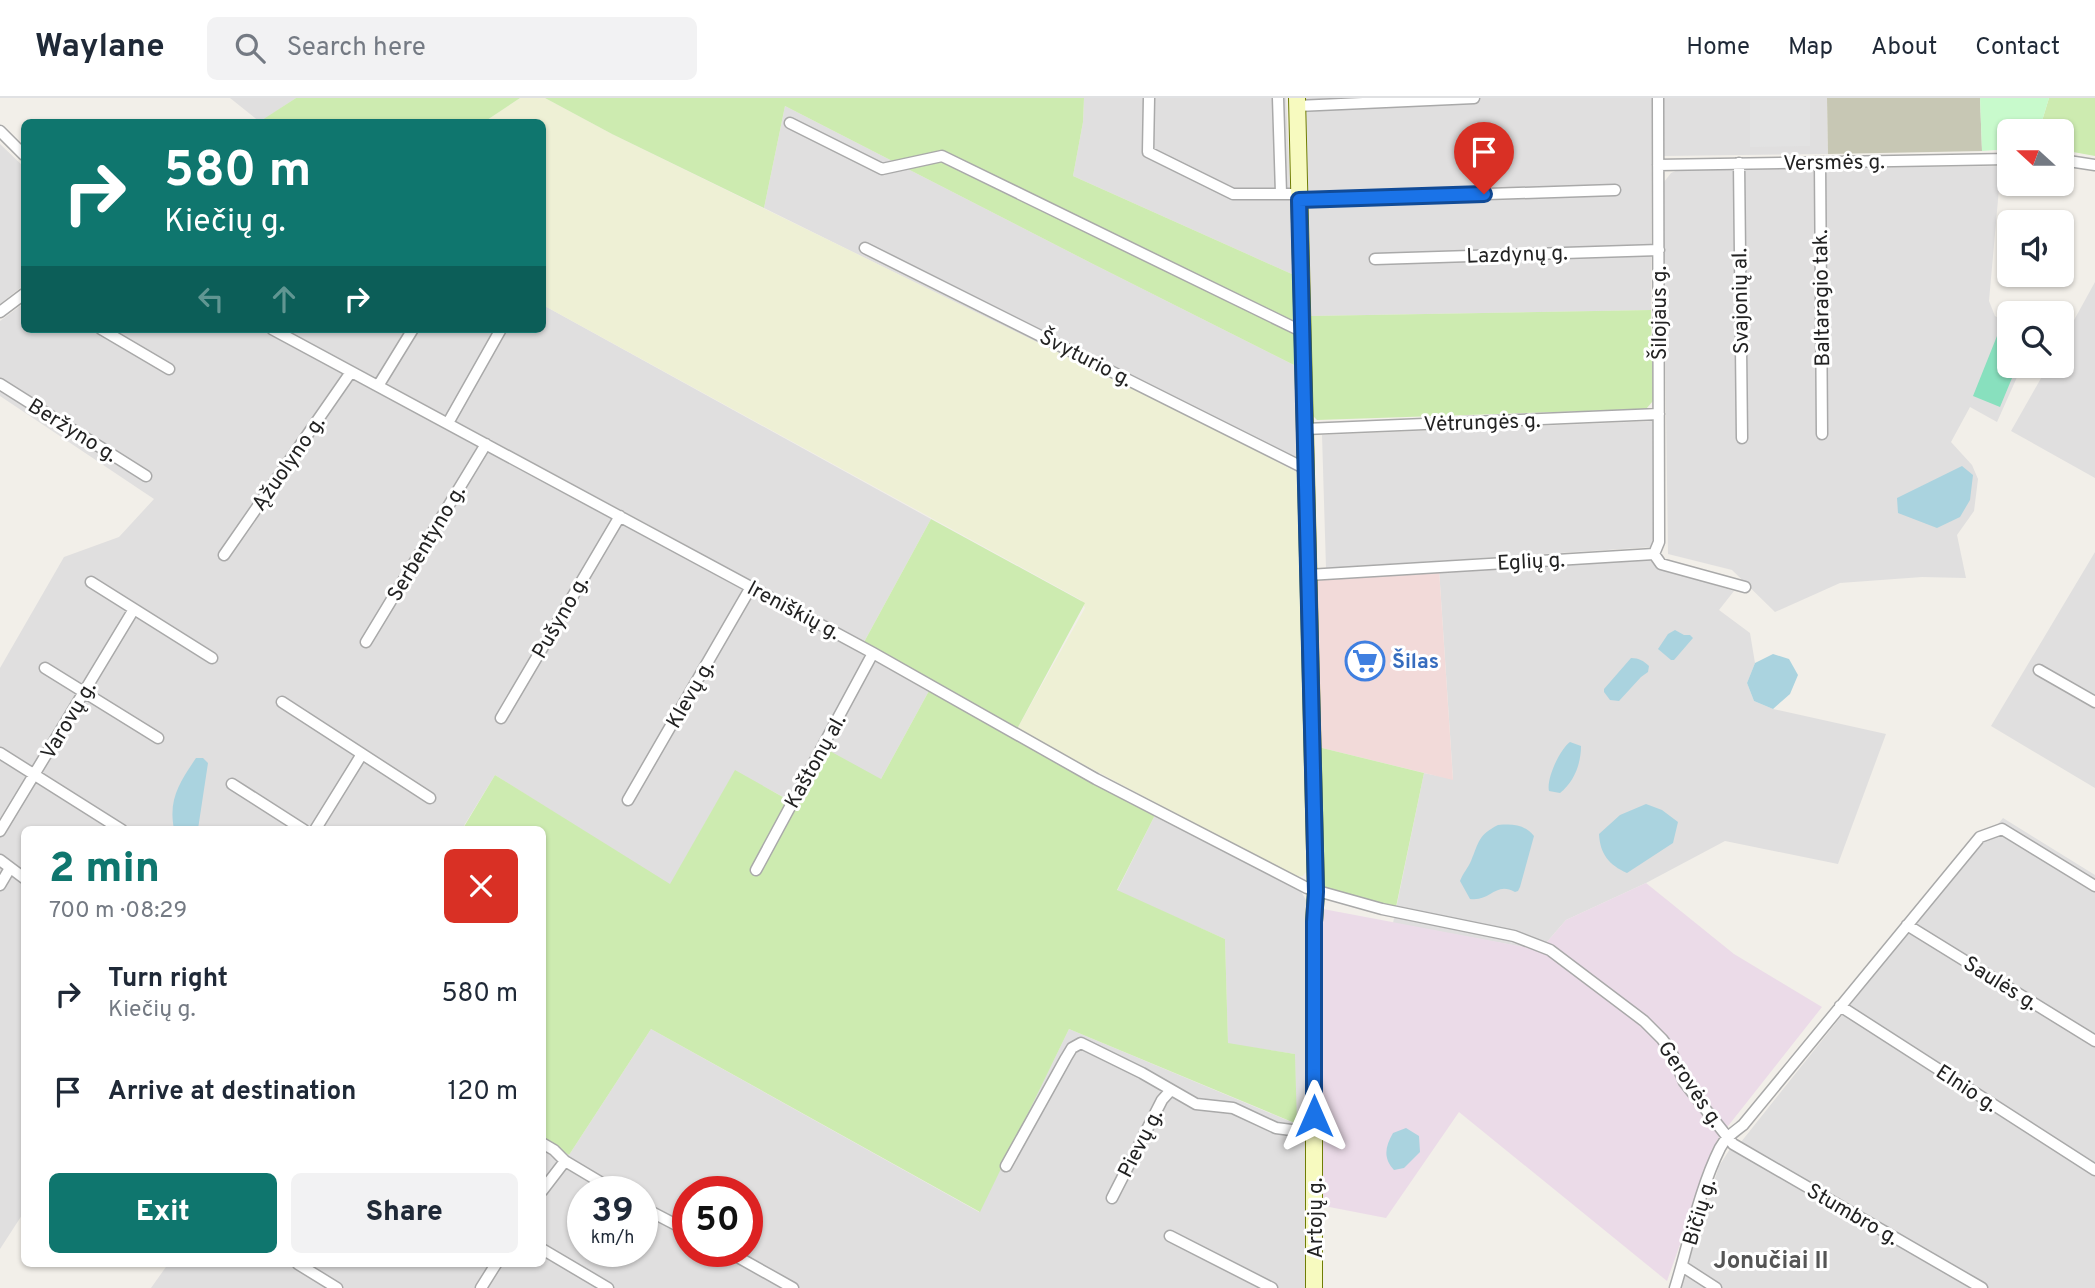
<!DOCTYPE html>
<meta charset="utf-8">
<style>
body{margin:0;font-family:Overpass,sans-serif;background:#f2f2f3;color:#1f2937;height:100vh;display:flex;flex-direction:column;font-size:26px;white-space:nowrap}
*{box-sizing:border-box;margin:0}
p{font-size:23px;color:#747a83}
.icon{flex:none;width:38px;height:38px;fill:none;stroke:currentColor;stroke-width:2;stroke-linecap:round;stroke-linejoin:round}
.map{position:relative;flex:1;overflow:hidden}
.details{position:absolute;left:21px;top:728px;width:525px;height:441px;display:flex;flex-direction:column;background:#fff;border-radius:10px;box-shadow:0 2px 5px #0004}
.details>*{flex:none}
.guide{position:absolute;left:21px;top:21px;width:525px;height:214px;border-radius:10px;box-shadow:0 2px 5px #0004;background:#0f766e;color:#fff;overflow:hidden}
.needle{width:46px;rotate:291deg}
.fabs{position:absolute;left:1997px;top:21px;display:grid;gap:14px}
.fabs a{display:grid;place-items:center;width:77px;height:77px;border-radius:10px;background:#fff;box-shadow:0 2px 5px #0004;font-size:35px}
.speed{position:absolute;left:567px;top:1078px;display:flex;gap:14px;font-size:35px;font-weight:700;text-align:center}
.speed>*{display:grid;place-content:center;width:91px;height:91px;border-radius:50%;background:#fff;box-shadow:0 2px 5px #0004;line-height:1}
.speed small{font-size:18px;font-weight:400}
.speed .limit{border:10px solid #d22;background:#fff;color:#111}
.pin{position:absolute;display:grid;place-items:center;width:60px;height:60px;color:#fff;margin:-72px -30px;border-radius:50% 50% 50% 0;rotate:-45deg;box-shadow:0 0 7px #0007}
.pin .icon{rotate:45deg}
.me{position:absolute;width:77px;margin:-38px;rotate:0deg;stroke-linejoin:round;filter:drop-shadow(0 0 5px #0008)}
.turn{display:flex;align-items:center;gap:24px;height:147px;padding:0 28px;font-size:32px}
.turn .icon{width:91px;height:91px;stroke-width:2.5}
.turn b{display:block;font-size:49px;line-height:60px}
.lanes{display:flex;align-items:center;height:66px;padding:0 28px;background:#0003;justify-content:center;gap:35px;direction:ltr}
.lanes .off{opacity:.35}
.round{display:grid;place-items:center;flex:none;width:74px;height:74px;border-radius:10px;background:#f2f2f3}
.headline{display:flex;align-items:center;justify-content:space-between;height:119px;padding:0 28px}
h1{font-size:42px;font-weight:800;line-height:52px;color:#0f766e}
.primary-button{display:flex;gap:14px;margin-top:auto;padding:14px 28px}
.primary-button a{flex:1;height:80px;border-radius:10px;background:#0f766e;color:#fff;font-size:28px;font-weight:800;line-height:80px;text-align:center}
.primary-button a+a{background:#f2f2f3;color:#1f2937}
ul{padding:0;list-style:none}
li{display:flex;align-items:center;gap:21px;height:98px;padding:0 28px}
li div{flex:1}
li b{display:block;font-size:26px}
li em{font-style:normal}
header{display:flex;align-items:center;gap:42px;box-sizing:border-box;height:98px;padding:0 35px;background:#fff;border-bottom:2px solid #e0e1e3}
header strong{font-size:33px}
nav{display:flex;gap:38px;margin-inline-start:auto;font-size:24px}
.search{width:490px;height:63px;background:#f2f2f3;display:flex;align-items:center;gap:18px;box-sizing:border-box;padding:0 24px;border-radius:10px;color:#747a83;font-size:26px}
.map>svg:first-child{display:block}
</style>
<header>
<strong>Waylane</strong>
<div class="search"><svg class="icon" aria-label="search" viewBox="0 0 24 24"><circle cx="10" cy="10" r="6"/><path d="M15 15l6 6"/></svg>Search here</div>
<nav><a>Home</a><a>Map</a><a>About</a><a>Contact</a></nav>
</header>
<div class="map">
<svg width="2095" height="1190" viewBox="0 0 2095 1190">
<rect width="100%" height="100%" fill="#f2efe9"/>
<path fill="#e0dfdf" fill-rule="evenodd" d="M 230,0 L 296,0 L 260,24 Z
M 1084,0 L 1286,0 L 1294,177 L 1073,78 L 1083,24 Z
M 1303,0 L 1652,0 L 1651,212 L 1310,218 Z
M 1664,0 L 1827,0 L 1828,56 L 1664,58 Z
M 785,8 L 1093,166 L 1298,269 L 1300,376 L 1237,342 L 1110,281 L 764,110 Z
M 0,46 L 24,69 L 24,187 L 0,206 Z
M 2001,68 L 1989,203 L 1995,218 L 2009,226 L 2009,268 L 2022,268 L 1997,324 L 1970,309 L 1951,344 L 1972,367 L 1978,381 L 1974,413 L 1957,437 L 1966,480 L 1922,479 L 1840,485 L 1775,514 L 1732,472 L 1668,456 L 1663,97 L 1664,84 L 1671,75 L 1678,72 Z
M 2095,184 L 2095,380 L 2011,333 L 2048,268 L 2062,268 L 2062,244 Z
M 24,205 L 24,231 L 262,231 L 930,591 L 881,681 L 798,707 L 735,673 L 670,787 L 495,677 L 462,731 L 24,732 L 24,1114 L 0,1151 L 0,570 L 64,459 L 119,439 L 154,401 L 0,298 L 0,223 Z
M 543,207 L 931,421 L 863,546 L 664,435 L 284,231 L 542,231 Z
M 1653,323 L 1653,449 L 1326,470 L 1322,337 Z
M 2095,454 L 2095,690 L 1991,628 Z
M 1648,460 L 1657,469 L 1734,493 L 1719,512 L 1750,535 L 1755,565 L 1747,585 L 1754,603 L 1773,611 L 1886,636 L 1838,766 L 1725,743 L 1646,785 L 1566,822 L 1540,852 L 1393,825 L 1424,675 L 1453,681 L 1439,471 Z
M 1155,717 L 1299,790 L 1306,802 L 1308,1190 L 151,1190 L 168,1166 L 542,1166 L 543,1043 L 569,1057 L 651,931 L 979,1114 L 1069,931 L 1296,1026 L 1295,956 L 1228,946 L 1225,841 L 1117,793 ZM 583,1094 L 642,1094 L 642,1153 L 583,1153 ZM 688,1094 L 747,1094 L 747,1153 L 688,1153 Z
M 2003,720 L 2095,777 L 2095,1190 L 1680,1190 L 1719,1068 L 1730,1051 L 1741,1044 L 1910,832 Z"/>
<path fill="#f2dad9" d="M 1439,471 L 1453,682 L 1318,649 L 1316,487 L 1318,482 L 1325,479 Z"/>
<path fill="#ebdbe8" d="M 1646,785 L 1734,856 L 1822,909 L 1717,1042 L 1667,1183 L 1459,1014 L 1386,1120 L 1319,1107 L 1323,811 L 1540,852 L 1566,822 Z"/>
<path fill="#c7c7b4" d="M 1827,0 L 1980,0 L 1982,53 L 1828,56 Z"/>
<path fill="#eef0d5" d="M 520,0 L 545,0 L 612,36 L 1237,342 L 1300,376 L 1306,774 L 1303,778 L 1295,779 L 1017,631 L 1085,510 L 1081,502 L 543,207 L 542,24 L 484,24 Z"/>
<path fill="#cdebb0" d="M 296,0 L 520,0 L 484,24 L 259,24 Z
M 545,0 L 1084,0 L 1083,24 L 1073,78 L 1294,177 L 1298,269 L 1093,166 L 785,8 L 764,110 L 612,36 Z
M 2049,0 L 2095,0 L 2095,58 L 2062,52 L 2062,33 L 2039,33 Z
M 1651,212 L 1653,303 L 1646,311 L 1317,322 L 1313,318 L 1310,218 Z
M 931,421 L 1085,505 L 1017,631 L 863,546 Z
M 930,591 L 1155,717 L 1117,792 L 1225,841 L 1228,945 L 1295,956 L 1297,1026 L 1069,931 L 980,1114 L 651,931 L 569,1057 L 543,1041 L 542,732 L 462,732 L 495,677 L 670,786 L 735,672 L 797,707 L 828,652 L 881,681 Z
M 1318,649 L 1424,675 L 1396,809 L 1328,793 L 1323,790 Z"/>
<path fill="#c8facc" d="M 1980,0 L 2049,0 L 2039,33 L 2009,33 L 2009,51 L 1982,53 Z"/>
<path fill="#88e0be" d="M 1997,238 L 2009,243 L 2009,268 L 2017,268 L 2000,309 L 1973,298 Z"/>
<path fill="#e2e2e2" d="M 1750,2 L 1810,2 L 1810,48 L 1750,49 Z"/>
<path fill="#aad3df" d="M 1962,368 L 1973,377 L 1970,402 L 1960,419 L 1937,430 L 1898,415 L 1897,400 Z
M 1675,532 L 1684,537 L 1690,537 L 1693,540 L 1674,562 L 1671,562 L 1658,551 L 1668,536 Z
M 1773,556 L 1789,561 L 1798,577 L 1790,596 L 1773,611 L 1754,603 L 1747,585 L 1755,565 Z
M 1631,560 C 1639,560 1644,563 1649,568 L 1648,574 L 1641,579 L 1619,603 L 1610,602 L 1604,594 L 1604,591 Z
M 1570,644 L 1581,648 C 1581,666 1574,684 1560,695 L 1549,693 C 1546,681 1560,651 1570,644 Z
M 196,660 L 203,660 L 208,665 L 198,731 L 174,731 C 168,701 180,684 196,660 Z
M 1646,706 L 1662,712 L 1678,724 L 1673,745 L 1627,775 C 1609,767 1600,756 1599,736 L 1620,717 Z
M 1498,727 C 1513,726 1524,726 1534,738 L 1520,789 L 1518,793 L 1515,794 C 1495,783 1491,804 1470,801 L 1460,783 C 1463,775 1468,770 1471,763 C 1479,744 1478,737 1498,727 Z
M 1406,1030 L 1419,1038 L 1420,1054 L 1404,1070 L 1394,1072 C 1383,1060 1385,1049 1393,1035 Z"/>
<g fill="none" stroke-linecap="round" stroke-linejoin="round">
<defs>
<path id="street" d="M 1149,0 L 1148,54 L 1233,96 L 1299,96
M 1278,0 L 1281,95
M 1297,8 L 1474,0
M 790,25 L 882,71 L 942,58 L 1303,234
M 0,33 L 24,57
M 2062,62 L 2095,67
M 1820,64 L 1822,336
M 1739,65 L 1742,340
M 1658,67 L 2009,61
M 1299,102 L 1615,92
M 865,150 L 1306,371
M 1375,161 L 1659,152
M 0,214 L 24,196
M 101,231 L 169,271
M 272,231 L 873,555 L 1096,681 L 1307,790 L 1382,811 L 1514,838 L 1550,852 L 1644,923 L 1662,941 L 1671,953 L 1684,984 L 1733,1046 L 1982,1190
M 0,286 L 146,378
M 378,288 L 413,231
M 448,325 L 501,231
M 1305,331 L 1659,316
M 1654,456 L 1659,444 L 1658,0
M 224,457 L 351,274
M 1308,477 L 1654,456 L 1661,466 L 1745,489
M 91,484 L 212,560
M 366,544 L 486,346
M 45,570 L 158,640
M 2039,572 L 2095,604
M 282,604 L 430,700
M 501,620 L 620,418
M 0,655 L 122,732
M 232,686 L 304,732
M 628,702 L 751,489
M 315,732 L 362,656
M 0,733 L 134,511
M 0,762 L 24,780
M 756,772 L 873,555
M 0,787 L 10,770
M 1907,827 L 2095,943
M 1840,908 L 2095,1072
M 542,1045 L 554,1052 L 565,1063 L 617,1094
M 1006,1068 L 1066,960 L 1072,950 L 1081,945 L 1142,975 L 1196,1006 L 1233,1010 L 1276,1030 L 1314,1035
M 542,1093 L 565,1063
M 1112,1100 L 1162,1002 L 1171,992
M 642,1109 L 688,1133
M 1170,1138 L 1272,1190
M 542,1151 L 608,1190
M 727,1153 L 793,1190
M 298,1166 L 337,1190
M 1682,1168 L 1716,1190
M 481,1190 L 496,1166
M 1675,1190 C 1689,1145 1699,1092 1720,1050 C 1725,1040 1734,1034 1743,1027 L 1980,739 L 2002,731 L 2095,788"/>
<path id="secondary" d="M 1297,0 L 1316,794 L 1314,824 L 1314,1190"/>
</defs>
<use href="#street" stroke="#a9a9a9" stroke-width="13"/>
<use href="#secondary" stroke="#707d05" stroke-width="18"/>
<use href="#street" stroke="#fff" stroke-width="10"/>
<use href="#secondary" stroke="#f7fabf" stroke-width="16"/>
</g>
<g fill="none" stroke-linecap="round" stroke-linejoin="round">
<defs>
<path id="route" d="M 1314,1018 L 1314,824 L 1316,794 L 1299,102 L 1484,96"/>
</defs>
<use href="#route" stroke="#114b97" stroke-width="18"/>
<use href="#route" stroke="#1a73e8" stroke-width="12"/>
</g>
<defs>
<symbol id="supermarket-ring" viewBox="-11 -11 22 22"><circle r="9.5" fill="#fff" stroke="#3f7fe0" stroke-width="1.5"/><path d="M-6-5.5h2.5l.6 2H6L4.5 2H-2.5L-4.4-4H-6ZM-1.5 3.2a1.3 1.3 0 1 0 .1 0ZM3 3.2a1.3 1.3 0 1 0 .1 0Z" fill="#3f7fe0"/></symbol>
</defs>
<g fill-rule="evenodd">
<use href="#supermarket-ring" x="1343" y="541" width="44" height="44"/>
</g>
<g text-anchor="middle" stroke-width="6" stroke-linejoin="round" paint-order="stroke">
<g font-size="21" fill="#222" stroke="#fff">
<text transform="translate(1834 64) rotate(-1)" y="7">Versmės g.</text>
<text transform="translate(1517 156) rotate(-2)" y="7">Lazdynų g.</text>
<text transform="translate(1821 200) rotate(-91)" y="7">Baltaragio tak.</text>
<text transform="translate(1740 203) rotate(-91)" y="7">Svajonių al.</text>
<text transform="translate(1659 215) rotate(-90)" y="7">Šilojaus g.</text>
<text transform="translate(1086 260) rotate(27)" y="7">Švyturio g.</text>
<text transform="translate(1482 324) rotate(-2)" y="7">Vėtrungės g.</text>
<text transform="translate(73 332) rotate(32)" y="7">Beržyno g.</text>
<text transform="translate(288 365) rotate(-55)" y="7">Ąžuolyno g.</text>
<text transform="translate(426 445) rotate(-59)" y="7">Serbentyno g.</text>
<text transform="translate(1531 463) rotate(-3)" y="7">Eglių g.</text>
<text transform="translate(794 512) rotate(28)" y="7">Ireniškių g.</text>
<text transform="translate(560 519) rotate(-60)" y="7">Pušyno g.</text>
<text transform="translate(690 596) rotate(-60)" y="7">Klevų g.</text>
<text transform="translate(68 622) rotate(-59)" y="7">Varovų g.</text>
<text transform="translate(815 663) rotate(-61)" y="7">Kaštonų al.</text>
<text transform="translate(2001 885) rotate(32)" y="7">Saulės g.</text>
<text transform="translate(1691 986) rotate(56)" y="7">Gerovės g.</text>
<text transform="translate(1967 990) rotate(33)" y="7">Elnio g.</text>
<text transform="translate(1140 1045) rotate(-63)" y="7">Pievų g.</text>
<text transform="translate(1699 1114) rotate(-73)" y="7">Bičių g.</text>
<text transform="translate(1853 1116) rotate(30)" y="7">Stumbro g.</text>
<text transform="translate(1315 1120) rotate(-90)" y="7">Artojų g.</text>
</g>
<g font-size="21" font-weight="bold" fill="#366cbe" stroke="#fff" text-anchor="start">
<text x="1392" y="570">Šilas</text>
</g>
<g font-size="24" font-weight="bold" fill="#555" stroke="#fff">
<text x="1771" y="1170">Jonučiai II</text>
</g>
</g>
</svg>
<div class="fabs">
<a><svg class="needle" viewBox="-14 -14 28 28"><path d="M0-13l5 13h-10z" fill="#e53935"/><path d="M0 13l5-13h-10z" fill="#747a83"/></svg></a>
<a><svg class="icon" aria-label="sound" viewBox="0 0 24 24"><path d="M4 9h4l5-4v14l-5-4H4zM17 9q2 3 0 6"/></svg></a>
<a><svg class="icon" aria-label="search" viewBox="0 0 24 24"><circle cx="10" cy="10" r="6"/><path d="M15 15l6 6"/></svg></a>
</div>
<div class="speed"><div>39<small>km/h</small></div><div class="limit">50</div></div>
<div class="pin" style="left:1484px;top:96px;background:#d93025"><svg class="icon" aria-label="arrive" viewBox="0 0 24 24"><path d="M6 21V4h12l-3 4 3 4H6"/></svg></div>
<svg class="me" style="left:1314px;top:1018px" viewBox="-20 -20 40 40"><path d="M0-17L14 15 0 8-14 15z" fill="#1a73e8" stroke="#fff" stroke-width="4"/></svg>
<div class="guide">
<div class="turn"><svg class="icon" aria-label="right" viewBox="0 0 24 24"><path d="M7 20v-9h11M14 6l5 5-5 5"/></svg><div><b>580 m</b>Kiečių g.</div></div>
<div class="lanes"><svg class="icon off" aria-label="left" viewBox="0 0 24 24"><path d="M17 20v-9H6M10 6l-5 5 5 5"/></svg><svg class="icon off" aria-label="ahead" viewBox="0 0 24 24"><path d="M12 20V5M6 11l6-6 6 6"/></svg><svg class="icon" aria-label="right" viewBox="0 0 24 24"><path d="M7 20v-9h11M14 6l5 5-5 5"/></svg></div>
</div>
<section class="details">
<div class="headline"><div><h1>2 min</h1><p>700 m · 08:29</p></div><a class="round" style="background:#d93025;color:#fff"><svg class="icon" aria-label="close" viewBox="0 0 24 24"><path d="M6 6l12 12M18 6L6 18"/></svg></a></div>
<ul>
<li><svg class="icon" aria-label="right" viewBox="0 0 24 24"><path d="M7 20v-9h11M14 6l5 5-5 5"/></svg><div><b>Turn right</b><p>Kiečių g.</p></div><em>580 m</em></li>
<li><svg class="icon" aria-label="arrive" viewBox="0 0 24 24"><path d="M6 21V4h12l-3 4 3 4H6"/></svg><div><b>Arrive at destination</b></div><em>120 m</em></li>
</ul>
<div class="primary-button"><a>Exit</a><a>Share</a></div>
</section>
</div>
